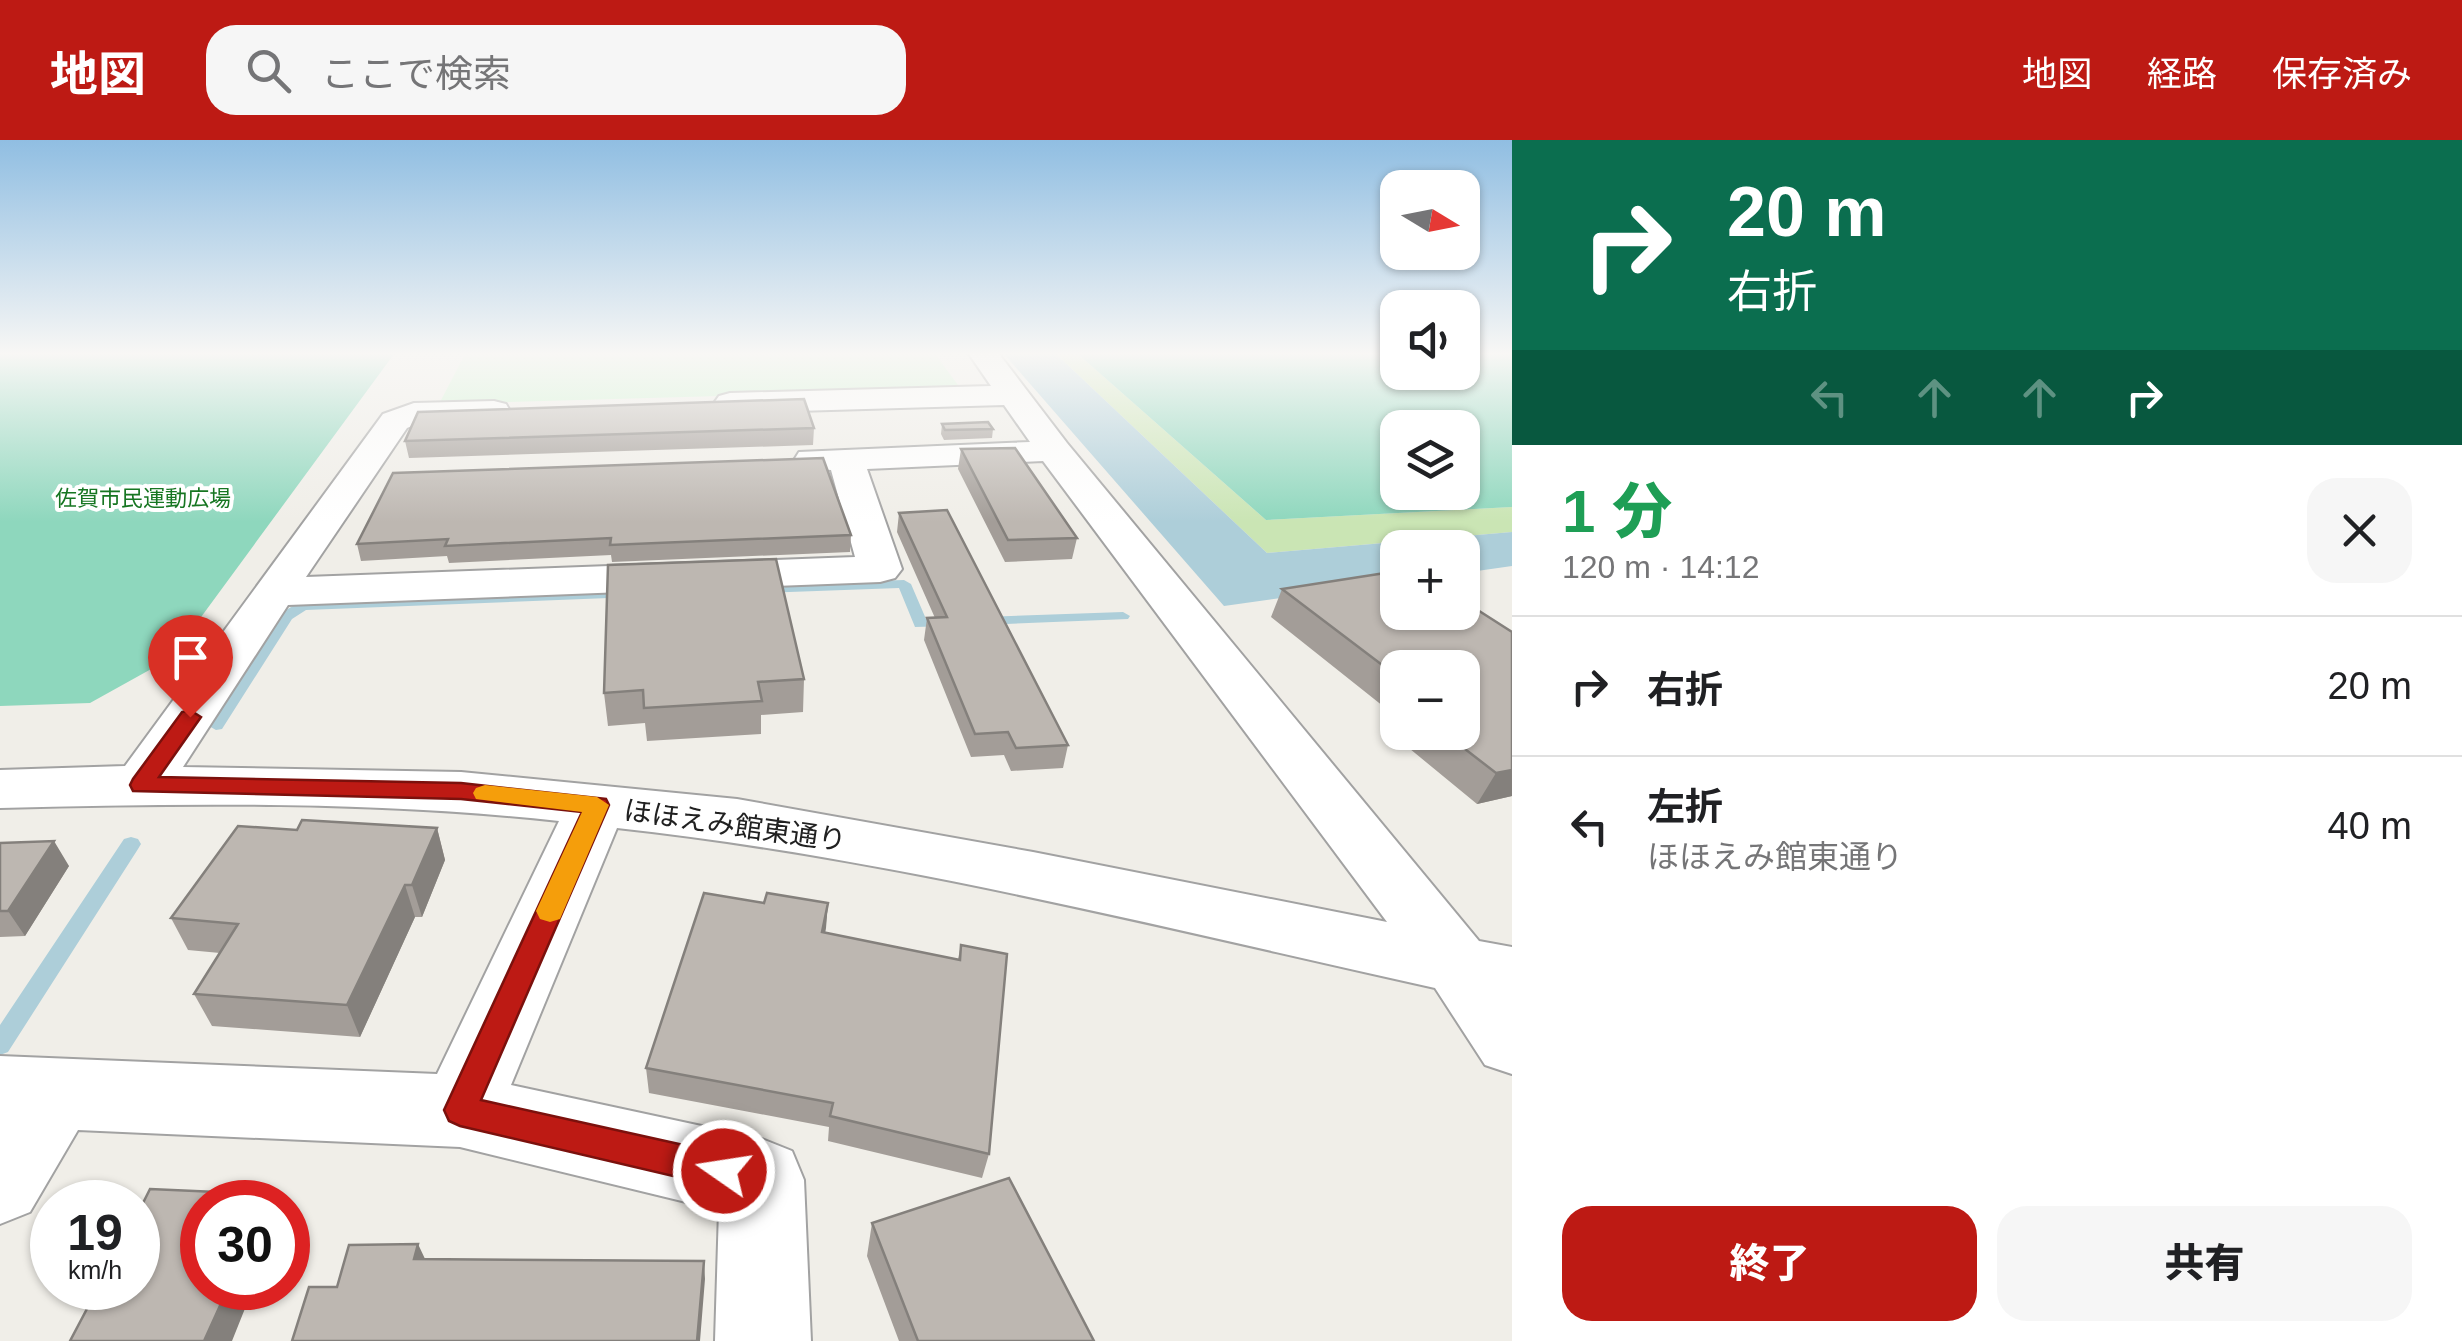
<!DOCTYPE html>
<html lang="ja">
<meta charset="utf-8">
<style>
body{margin:0;font-family:Helvetica,"Noto Sans JP",sans-serif;background:#f6f6f6;color:#202124;height:100vh;display:flex;flex-direction:column;font-size:38px;white-space:nowrap}
*{box-sizing:border-box;margin:0}
p{font-size:32px;color:#757577}
.icon{flex:none;width:55px;height:55px;fill:none;stroke:currentColor;stroke-width:2;stroke-linecap:round;stroke-linejoin:round}
.map{position:relative;flex:1;overflow:hidden}
.drawer{display:flex;flex-direction:column;background:#fff;width:950px}
.drawer>*{flex:none}
.guide{background:#0b6e4f;color:#fff;overflow:hidden}
.needle{width:65px;rotate:100deg}
.controls{position:absolute;left:1380px;top:30px;display:grid;gap:20px}
.controls a{display:grid;place-items:center;width:100px;height:100px;border-radius:20px;background:#fff;box-shadow:0 2px 8px #0004;font-size:50px}
.speed{position:absolute;left:30px;top:1040px;display:flex;gap:20px;font-size:50px;font-weight:700;text-align:center}
.speed>*{display:grid;place-content:center;width:130px;height:130px;border-radius:50%;background:#fff;box-shadow:0 2px 8px #0004;line-height:1}
.speed small{font-size:25px;font-weight:400}
.speed .limit{border:15px solid #d22;background:#fff;color:#111}
.pin{position:absolute;display:grid;place-items:center;width:85px;height:85px;color:#fff;margin:-102px -42px;border-radius:50% 50% 50% 0;rotate:-45deg;box-shadow:0 0 10px #0007}
.pin .icon{rotate:45deg}
.me{position:absolute;width:110px;margin:-55px;rotate:283deg;stroke-linejoin:round;filter:drop-shadow(0 0 8px #0008)}
.turn{display:flex;align-items:center;gap:35px;height:210px;padding:0 50px;font-size:45px}
.turn .icon{width:130px;height:130px;stroke-width:2.5}
.turn b{display:block;font-size:70px;line-height:85px}
.lanes{display:flex;align-items:center;height:95px;padding:0 50px;background:#0003;justify-content:center;gap:50px;direction:ltr}
.lanes .off{opacity:.35}
.round{display:grid;place-items:center;flex:none;width:105px;height:105px;border-radius:30px;background:#f6f6f6}
.headline{display:flex;align-items:center;justify-content:space-between;height:170px;padding:0 50px}
h1{font-size:60px;font-weight:800;line-height:75px;color:#1e9e55}
.button{display:flex;gap:20px;margin-top:auto;padding:20px 50px}
.button a{flex:1;height:115px;border-radius:30px;background:#bd1a14;color:#fff;font-size:40px;font-weight:800;line-height:115px;text-align:center}
.button a+a{background:#f6f6f6;color:#202124}
ul{padding:0;list-style:none}
li{display:flex;align-items:center;gap:30px;height:140px;padding:0 50px;border-top:2px solid #e0e0e0}
li div{flex:1}
li b{display:block;font-size:38px}
li em{font-style:normal}
header{display:flex;align-items:center;gap:60px;box-sizing:border-box;height:140px;padding:0 50px;background:#bd1a14;color:#fff}
header strong{font-size:48px}
nav{display:flex;gap:55px;margin-inline-start:auto;font-size:35px}
.search{width:700px;height:90px;background:#f6f6f6;display:flex;align-items:center;gap:25px;box-sizing:border-box;padding:0 35px;border-radius:30px;color:#757577;font-size:38px}
main{display:flex;flex:1;min-height:0}
.map>svg:first-child{display:block}
</style>
<header>
<strong>地図</strong>
<div class="search"><svg class="icon" aria-label="search" viewBox="0 0 24 24"><circle cx="10" cy="10" r="6"/><path d="M15 15l6 6"/></svg>ここで検索</div>
<nav><a>地図</a><a>経路</a><a>保存済み</a></nav>
</header>
<main>
<div class="map">
<svg width="1512" height="1201" viewBox="0 0 1512 1201">
<rect width="100%" height="100%" fill="#f0eee8"/>
<path fill="#cae5b4" d="M 1056,214 L 1078,214 L 1266,380 L 1512,367 L 1512,392 L 1267,413 Z"/>
<path fill="#cbf5cf" d="M 465,214 L 935,214 L 961,249 L 439,264 Z"/>
<path fill="#8ed7bd" fill-rule="evenodd" d="M 0,214 L 394,214 L 171,518 L 90,563 L 0,566 Z
M 1078,214 L 1397,214 L 1398,232 L 1462,232 L 1463,214 L 1512,214 L 1512,367 L 1266,380 ZM 1398,288 L 1462,288 L 1462,352 L 1398,352 Z"/>
<path fill="#adced9" d="M 1004,214 L 1056,214 L 1267,413 L 1512,392 L 1512,426 L 1463,433 L 1462,408 L 1398,408 L 1397,442 L 1224,466 Z"/>
<g fill="none" stroke-linecap="round" stroke-linejoin="round">
<path fill="#adced9" fill-rule="evenodd" d="M 904,440 L 911,444 L 926,479 L 951,480 L 953,483 L 951,486 L 915,487 L 899,448 L 759,453 L 752,449 L 759,445 Z
M 629,450 L 636,454 L 634,457 L 306,470 L 292,479 L 222,589 L 216,590 L 207,585 L 281,473 L 298,463 Z
M 1123,472 L 1130,476 L 1128,479 L 982,485 L 975,481 L 982,477 Z
M 131,697 L 138,699 L 141,704 L 138,709 L 8,912 L 0,915 L 0,885 L 124,699 Z"/>
<defs>
<path id="minor" d="M 969,214 L 999,214 L 1067,303 L 1479,801 L 1512,807 L 1512,934 L 1485,925 L 1435,848 C 1164,788 893,718 617,688 L 511,945 L 762,999 L 792,1011 L 804,1040 L 811,1201 L 715,1201 L 719,1070 L 460,1007 L 78,990 L 30,1072 L 0,1084 L 0,916 L 437,934 L 559,681 C 374,661 186,663 0,668 L 0,630 L 125,626 L 383,274 L 414,263 L 494,261 L 506,264 L 510,271 L 506,278 L 494,281 L 419,283 L 407,288 L 306,437 L 855,417 L 831,330 L 799,328 L 794,320 L 799,312 L 1030,302 L 1004,265 L 730,273 L 719,270 L 714,263 L 719,256 L 730,253 L 991,246 ZM 1043,321 L 1387,782 L 1033,712 L 737,659 L 461,632 L 183,627 L 288,465 L 880,442 L 895,438 L 902,429 L 867,329 Z"/>
</defs>
<use href="#minor" stroke="#a2a2a2" stroke-width="4"/>
<use href="#minor" fill="#fff" fill-rule="evenodd"/>
</g>
<path fill="#a39d98" d="M 942,284 L 993,289 L 992,298 L 944,300 L 941,294 Z
M 814,288 L 813,305 L 409,318 L 405,301 Z
M 961,309 L 1077,398 L 1072,419 L 1005,422 L 958,329 Z
M 393,333 L 851,395 L 850,412 L 612,422 L 611,415 L 449,423 L 447,416 L 361,421 L 357,404 Z
M 899,373 L 1068,605 L 1063,628 L 1011,631 L 1004,615 L 971,617 L 924,500 L 927,478 L 935,478 L 897,392 Z
M 1282,449 L 1512,492 L 1512,656 L 1477,664 L 1404,604 L 1410,592 L 1462,592 L 1398,528 L 1398,578 L 1271,477 Z
M 804,539 L 803,572 L 761,575 L 761,594 L 647,601 L 645,583 L 608,586 L 604,553 Z
M 437,688 L 445,720 L 422,777 L 415,777 L 360,897 L 212,886 L 194,854 L 220,813 L 188,810 L 171,778 L 297,690 Z
M 0,703 L 69,726 L 25,796 L 0,797 Z
M 764,763 L 828,763 L 825,793 L 958,819 L 961,805 L 989,1014 L 982,1038 L 828,1001 L 829,987 L 649,953 L 646,928 Z
M 872,1083 L 1094,1201 L 899,1201 L 867,1116 Z"/>
<path fill="#84807c" d="M 1512,630 L 1512,656 L 1477,664 L 1496,633 Z
M 437,688 L 445,720 L 422,777 L 412,745 Z
M 54,701 L 69,726 L 25,796 L 8,771 Z
M 405,745 L 415,777 L 360,897 L 347,865 Z
M 828,763 L 826,788 L 820,817 L 822,792 Z
M 418,1104 L 426,1121 L 414,1119 Z
M 704,1121 L 705,1139 L 700,1201 L 697,1201 Z
M 223,1148 L 246,1148 L 241,1159 L 246,1166 L 232,1201 L 204,1201 Z"/>
<path fill="#bdb7b1" stroke="#84807c" stroke-width="2.5" d="M 804,259 L 814,288 L 405,301 L 418,272 Z
M 988,282 L 993,289 L 945,290 L 942,284 Z
M 1015,308 L 1077,398 L 1008,400 L 961,309 Z
M 823,318 L 851,395 L 610,405 L 611,398 L 445,406 L 448,399 L 357,404 L 393,333 Z
M 947,370 L 1068,605 L 1016,608 L 1008,592 L 975,594 L 927,478 L 947,477 L 899,373 Z
M 776,419 L 804,539 L 758,542 L 762,561 L 644,568 L 643,550 L 604,553 L 608,425 Z
M 1398,431 L 1398,472 L 1462,472 L 1462,460 L 1512,492 L 1512,630 L 1496,633 L 1443,592 L 1462,592 L 1462,528 L 1398,528 L 1398,537 L 1282,449 Z
M 302,680 L 437,688 L 412,745 L 405,745 L 347,865 L 194,854 L 238,784 L 171,778 L 238,686 L 297,690 Z
M 54,701 L 8,771 L 0,771 L 0,703 Z
M 704,753 L 764,763 L 767,753 L 828,763 L 822,792 L 960,820 L 961,805 L 1007,814 L 989,1014 L 830,976 L 833,963 L 646,928 Z
M 1009,1038 L 1094,1201 L 918,1201 L 872,1083 Z
M 150,1049 L 261,1054 L 257,1062 L 202,1062 L 202,1148 L 228,1148 L 204,1201 L 70,1201 L 98,1148 L 138,1148 L 138,1073 Z
M 418,1104 L 414,1119 L 704,1121 L 697,1201 L 292,1201 L 309,1147 L 337,1147 L 349,1105 Z"/>
<linearGradient id="sky" x2="0" y2="1"><stop stop-color="#90bee2"/><stop offset="0.56" stop-color="#f8f7f5"/><stop offset="1" stop-color="#f8f7f5" stop-opacity="0"/></linearGradient>
<rect width="1512" height="382" fill="url(#sky)"/>
<path fill="#bd1a14" stroke="#7b110d" stroke-width="2.5" d="M 190,570 L 201,577 L 159,637 L 461,643 L 606,659 L 609,665 L 481,960 L 724,1014 L 736,1019 L 741,1031 L 736,1043 L 724,1048 L 460,986 L 449,981 L 444,970 L 582,672 L 461,659 L 133,651 L 130,645 L 133,639 L 182,572 Z"/>
<path fill="#f59e0b" d="M 485,645 L 597,657 L 609,665 L 560,779 L 550,782 L 540,779 L 536,771 L 582,672 L 476,659 L 473,653 L 476,648 Z"/>
<g text-anchor="middle" stroke-width="8" stroke-linejoin="round" paint-order="stroke">
<g font-size="22" fill="#177622" stroke="#fff">
<text x="143" y="366">佐賀市民運動広場</text>
</g>
<g font-size="28" fill="#212121" stroke="#fff">
<text transform="translate(735 685) rotate(8)" y="10">ほほえみ館東通り</text>
</g>
</g>
</svg>
<div class="controls">
<a><svg class="needle" viewBox="-14 -14 28 28"><path d="M0-13l5 13h-10z" fill="#e53935"/><path d="M0 13l5-13h-10z" fill="#757577"/></svg></a>
<a><svg class="icon" aria-label="sound" viewBox="0 0 24 24"><path d="M4 9h4l5-4v14l-5-4H4zM17 9q2 3 0 6"/></svg></a>
<a><svg class="icon" aria-label="layers" viewBox="0 0 24 24"><path d="M12 4l9 5-9 5-9-5zM3 14l9 5 9-5"/></svg></a>
<a>+</a>
<a>−</a>
</div>
<div class="speed"><div>19<small>km/h</small></div><div class="limit">30</div></div>
<div class="pin" style="left:190px;top:577px;background:#d93025"><svg class="icon" aria-label="arrive" viewBox="0 0 24 24"><path d="M6 21V4h12l-3 4 3 4H6"/></svg></div>
<svg class="me" style="left:724px;top:1031px" viewBox="-20 -20 40 40"><circle r="17" fill="#bd1a14" stroke="#fff" stroke-width="3"/><path d="M0-11L8 9 0 5-8 9z" fill="#fff"/></svg>
</div>
<section class="drawer">
<div class="guide">
<div class="turn"><svg class="icon" aria-label="right" viewBox="0 0 24 24"><path d="M7 20v-9h11M14 6l5 5-5 5"/></svg><div><b>20 m</b>右折</div></div>
<div class="lanes"><svg class="icon off" aria-label="left" viewBox="0 0 24 24"><path d="M17 20v-9H6M10 6l-5 5 5 5"/></svg><svg class="icon off" aria-label="ahead" viewBox="0 0 24 24"><path d="M12 20V5M6 11l6-6 6 6"/></svg><svg class="icon off" aria-label="ahead" viewBox="0 0 24 24"><path d="M12 20V5M6 11l6-6 6 6"/></svg><svg class="icon" aria-label="right" viewBox="0 0 24 24"><path d="M7 20v-9h11M14 6l5 5-5 5"/></svg></div>
</div>
<div class="headline"><div><h1>1 分</h1><p>120 m · 14:12</p></div><a class="round"><svg class="icon" aria-label="close" viewBox="0 0 24 24"><path d="M6 6l12 12M18 6L6 18"/></svg></a></div>
<ul>
<li><svg class="icon" aria-label="right" viewBox="0 0 24 24"><path d="M7 20v-9h11M14 6l5 5-5 5"/></svg><div><b>右折</b></div><em>20 m</em></li>
<li><svg class="icon" aria-label="left" viewBox="0 0 24 24"><path d="M17 20v-9H6M10 6l-5 5 5 5"/></svg><div><b>左折</b><p>ほほえみ館東通り</p></div><em>40 m</em></li>
</ul>
<div class="button"><a>終了</a><a>共有</a></div>
</section>
</main>
